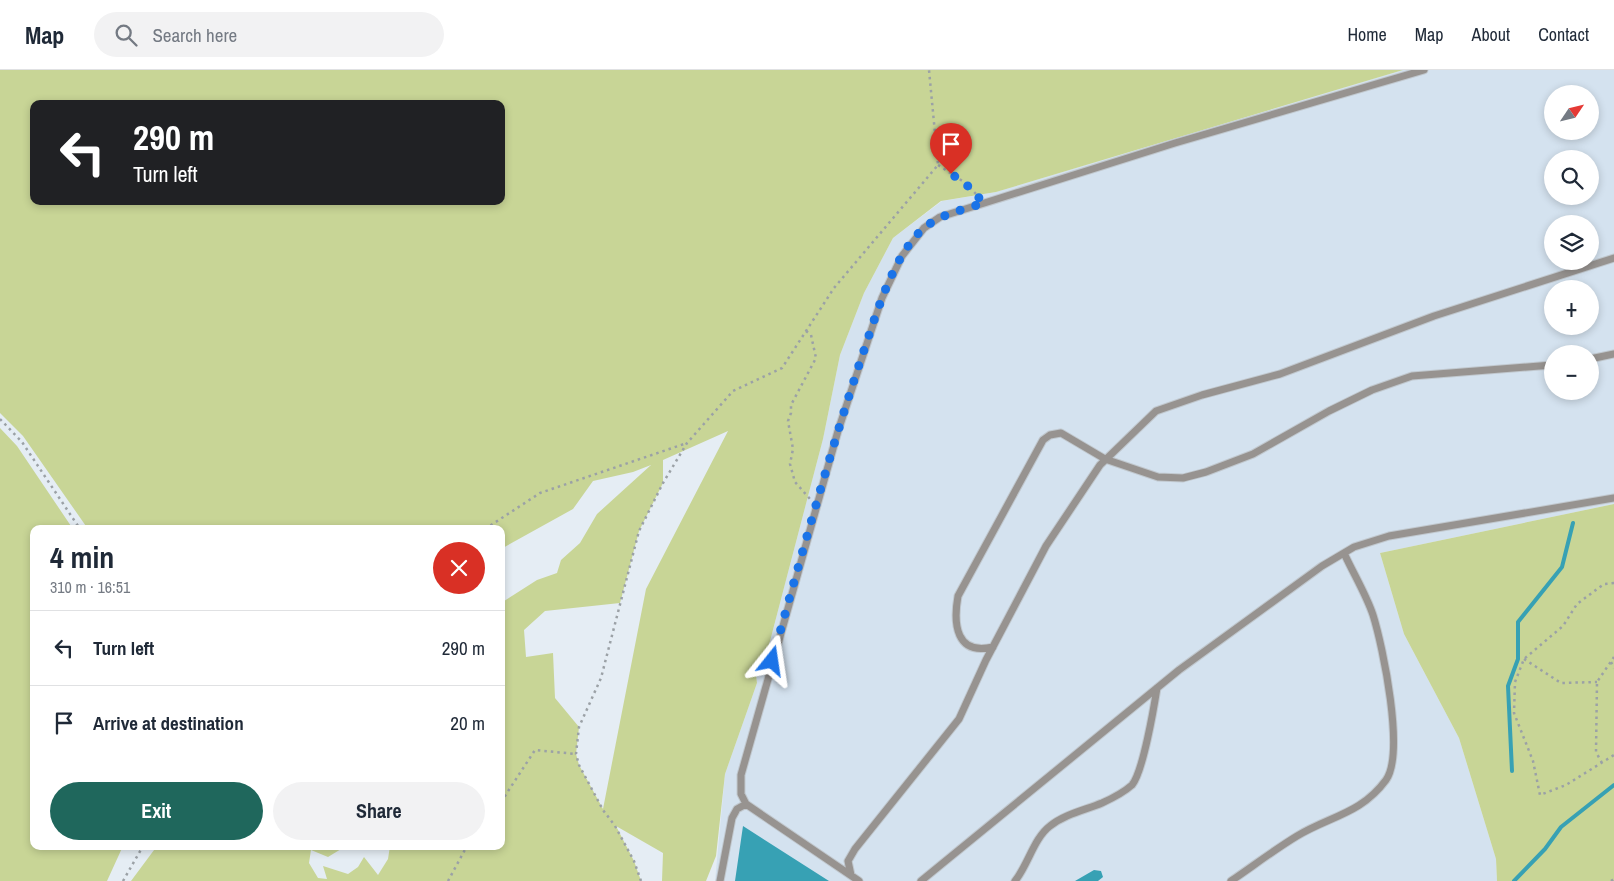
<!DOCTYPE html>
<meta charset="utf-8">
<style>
body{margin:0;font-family:"Archivo Narrow",sans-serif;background:#f2f2f3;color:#1f2937;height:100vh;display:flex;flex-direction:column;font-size:19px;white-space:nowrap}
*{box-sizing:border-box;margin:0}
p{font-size:16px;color:#747a83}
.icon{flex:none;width:28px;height:28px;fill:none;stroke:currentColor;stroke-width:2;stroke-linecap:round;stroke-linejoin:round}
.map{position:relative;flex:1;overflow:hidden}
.details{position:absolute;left:30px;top:455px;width:475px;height:325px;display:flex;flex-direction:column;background:#fff;border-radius:10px;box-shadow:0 2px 8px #0003}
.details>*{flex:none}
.banner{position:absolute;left:30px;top:30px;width:475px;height:105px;border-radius:10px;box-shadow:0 2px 8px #0003;background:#202124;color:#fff;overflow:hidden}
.needle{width:32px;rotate:55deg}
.buttons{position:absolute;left:1544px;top:15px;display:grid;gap:10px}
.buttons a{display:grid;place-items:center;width:55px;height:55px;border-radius:50%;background:#fff;box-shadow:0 2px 8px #0003;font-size:25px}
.pin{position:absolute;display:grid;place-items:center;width:42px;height:42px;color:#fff;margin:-51px -21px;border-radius:50% 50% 50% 0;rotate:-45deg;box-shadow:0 0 5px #0007}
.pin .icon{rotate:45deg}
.me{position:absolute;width:55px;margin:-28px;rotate:15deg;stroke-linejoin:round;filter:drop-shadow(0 0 4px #0008)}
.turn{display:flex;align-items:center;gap:18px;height:105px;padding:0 20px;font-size:22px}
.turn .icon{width:65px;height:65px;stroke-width:2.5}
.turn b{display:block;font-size:35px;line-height:42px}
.round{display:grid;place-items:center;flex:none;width:52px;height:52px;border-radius:26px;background:#f2f2f3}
.overview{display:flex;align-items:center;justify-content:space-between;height:85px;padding:0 20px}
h1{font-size:30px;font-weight:700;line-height:38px}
.primary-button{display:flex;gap:10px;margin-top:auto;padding:10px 20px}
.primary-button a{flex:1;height:58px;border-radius:30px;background:#1f675c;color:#fff;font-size:20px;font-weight:700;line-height:58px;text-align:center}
.primary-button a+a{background:#f2f2f3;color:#1f2937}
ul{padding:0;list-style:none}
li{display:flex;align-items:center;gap:15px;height:75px;padding:0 20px;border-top:1px solid #e0e1e3}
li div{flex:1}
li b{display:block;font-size:19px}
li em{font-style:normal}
header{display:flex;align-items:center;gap:30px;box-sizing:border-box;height:70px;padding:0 25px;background:#fff;border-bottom:1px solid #e0e1e3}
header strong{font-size:24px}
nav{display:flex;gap:28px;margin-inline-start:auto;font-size:18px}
.search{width:350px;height:45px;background:#f2f2f3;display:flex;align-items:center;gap:12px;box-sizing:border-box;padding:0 18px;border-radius:28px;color:#747a83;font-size:19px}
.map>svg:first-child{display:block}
</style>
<header>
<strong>Map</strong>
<div class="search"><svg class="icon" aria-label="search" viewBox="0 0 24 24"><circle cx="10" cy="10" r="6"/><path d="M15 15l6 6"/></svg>Search here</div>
<nav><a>Home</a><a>Map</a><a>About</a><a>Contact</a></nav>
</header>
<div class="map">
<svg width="1614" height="811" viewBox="0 0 1614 811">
<rect width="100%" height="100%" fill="#e5edf4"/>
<path fill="#d4e2ef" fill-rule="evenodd" d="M 1403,0 L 1614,0 L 1614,434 L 1380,483 L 1404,564 L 1459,668 L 1496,789 L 1497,811 L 715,811 L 725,704 L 757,613 L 755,597 L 769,575 L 823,369 L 840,285 L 864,223 L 893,168 L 942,131 L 996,122 ZM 1552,24 L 1590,24 L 1590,61 L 1552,61 ZM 1552,89 L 1590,89 L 1590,126 L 1552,126 ZM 1552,154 L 1590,154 L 1590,191 L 1552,191 ZM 1552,219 L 1590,219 L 1590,256 L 1552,256 ZM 1552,284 L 1590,284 L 1590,321 L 1552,321 Z"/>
<path fill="#c8d596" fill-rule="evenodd" d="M 0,0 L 1403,0 L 996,122 L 941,131 L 893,168 L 864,223 L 840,285 L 823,369 L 769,575 L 755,597 L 757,613 L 725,704 L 716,786 L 706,811 L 662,811 L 663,783 L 616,756 L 634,791 L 641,811 L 131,811 L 157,776 L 346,776 L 328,787 L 311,780 L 309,793 L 318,808 L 327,809 L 323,796 L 348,804 L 358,797 L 364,787 L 378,805 L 388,789 L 390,776 L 501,776 L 501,533 L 537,510 L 557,503 L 561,490 L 580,473 L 597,444 L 651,395 L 633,402 L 593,411 L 573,439 L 501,479 L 501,459 L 88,459 L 23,366 L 0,343 ZM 34,34 L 501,34 L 501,131 L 34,131 ZM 728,361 L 646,519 L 603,739 L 579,695 L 576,684 L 579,657 L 555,628 L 553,583 L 526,587 L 524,560 L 545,541 L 620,533 L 639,461 L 663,413 L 663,390 Z
M 0,358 L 17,376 L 73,459 L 34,459 L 34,776 L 123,776 L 107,811 L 0,811 Z
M 1614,434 L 1614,811 L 1497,811 L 1496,789 L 1459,668 L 1404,564 L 1380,483 Z"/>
<path fill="#37a1b4" d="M 743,756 L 829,811 L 735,811 Z
M 1094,800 L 1101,801 L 1103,807 L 1098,811 L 1075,811 Z"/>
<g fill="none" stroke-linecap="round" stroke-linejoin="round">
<path stroke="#37a1b4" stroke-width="4" d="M 1512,701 L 1508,616 L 1518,589 L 1518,552 L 1562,497 L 1573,453
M 1514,811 L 1545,779 L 1561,757 L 1614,715"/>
<defs>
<path id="lane" d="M 1590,289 L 1614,284
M 993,577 C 956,586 953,554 958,526 L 1043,370 L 1050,365 L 1061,363 L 1105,389 L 1158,407 L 1183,408 L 1206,402 L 1253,384 L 1329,341 L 1372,320 L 1412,306 L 1552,295
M 851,805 L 848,791 L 855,779 L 959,649 L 986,590 L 1046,476 L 1100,395 L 1156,341 L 1202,325 L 1280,304 L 1434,246 L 1614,188
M 720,811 L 732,748 L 737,739 L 746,734
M 859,811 L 746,734 L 741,724 L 741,705 L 838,361 L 882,228 L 902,186 L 924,158 L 940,147 L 1175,73 L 1424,0
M 921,811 L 1179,600 L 1322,496 L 1354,477 L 1389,466 L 1614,428
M 1015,811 C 1028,795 1034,768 1050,756 C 1065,744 1085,740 1102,733 C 1113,728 1123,723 1132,715 C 1143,702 1154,637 1157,618
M 1231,811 C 1253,796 1274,780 1297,766 C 1330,746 1361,744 1386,710 C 1405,683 1383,577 1373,545 C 1366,524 1353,503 1344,483"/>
</defs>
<use href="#lane" stroke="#c1c8ce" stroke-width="9"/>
<path stroke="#9ba1a6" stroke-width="2.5" stroke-dasharray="2.5 4" stroke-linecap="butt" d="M 938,95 L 964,112 L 978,126
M 806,261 L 811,265 L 816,288 L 791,335 L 791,343 L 788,351 L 793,379 L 790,394 L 795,412 L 810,429
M 0,349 L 22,372 L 80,459
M 485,459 L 540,423 L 687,373
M 1614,513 L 1604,514 L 1577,534 L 1563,556 L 1524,589 L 1515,612 L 1514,643 L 1533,691 L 1540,725 L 1566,715 L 1614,685
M 1524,589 L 1561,613 L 1597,612
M 1611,592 L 1614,598
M 1602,693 L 1596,682 L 1597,612 L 1614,587
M 501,732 L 535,680 L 576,684
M 123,811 L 143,776
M 448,811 L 467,776
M 641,811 L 634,791 L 615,756 L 603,740 L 579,695 L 576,684 L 579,657 L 601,608 L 639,461 L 663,413 L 687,373 L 733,321 L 782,298 L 834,218 L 938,95 L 929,0
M 1611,811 L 1614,809"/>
<use href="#lane" stroke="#979390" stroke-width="7"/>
</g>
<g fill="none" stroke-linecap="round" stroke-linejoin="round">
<path stroke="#1a73e8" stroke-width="9" stroke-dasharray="0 16.2" d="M 772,591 C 800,490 828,389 861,289 C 875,249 892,185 925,157 C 942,144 965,139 984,133 L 964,112 L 951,104"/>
</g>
</svg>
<div class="buttons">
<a><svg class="needle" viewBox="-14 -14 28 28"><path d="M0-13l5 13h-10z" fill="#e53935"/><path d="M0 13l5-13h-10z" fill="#747a83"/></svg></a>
<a><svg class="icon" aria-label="search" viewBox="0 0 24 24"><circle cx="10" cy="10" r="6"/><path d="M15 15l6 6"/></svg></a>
<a><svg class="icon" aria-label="layers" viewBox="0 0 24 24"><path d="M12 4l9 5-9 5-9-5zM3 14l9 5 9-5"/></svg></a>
<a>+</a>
<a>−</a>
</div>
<div class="pin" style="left:951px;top:104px;background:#d93025"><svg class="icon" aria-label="arrive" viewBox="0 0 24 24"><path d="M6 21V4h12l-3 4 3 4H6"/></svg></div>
<svg class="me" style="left:772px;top:591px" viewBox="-20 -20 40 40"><path d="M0-17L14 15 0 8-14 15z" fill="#1a73e8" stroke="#fff" stroke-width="4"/></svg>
<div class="banner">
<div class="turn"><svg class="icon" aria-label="left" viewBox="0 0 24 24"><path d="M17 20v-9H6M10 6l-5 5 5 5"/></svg><div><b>290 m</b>Turn left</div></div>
</div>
<section class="details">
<div class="overview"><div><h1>4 min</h1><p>310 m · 16:51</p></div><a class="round" style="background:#d93025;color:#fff"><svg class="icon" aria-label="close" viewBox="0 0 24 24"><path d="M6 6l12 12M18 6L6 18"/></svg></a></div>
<ul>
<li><svg class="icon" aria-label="left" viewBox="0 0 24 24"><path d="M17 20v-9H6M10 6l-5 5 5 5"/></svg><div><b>Turn left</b></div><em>290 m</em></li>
<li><svg class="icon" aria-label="arrive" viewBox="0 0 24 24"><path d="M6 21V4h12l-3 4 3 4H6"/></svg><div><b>Arrive at destination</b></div><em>20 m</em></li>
</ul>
<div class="primary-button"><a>Exit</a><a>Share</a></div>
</section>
</div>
